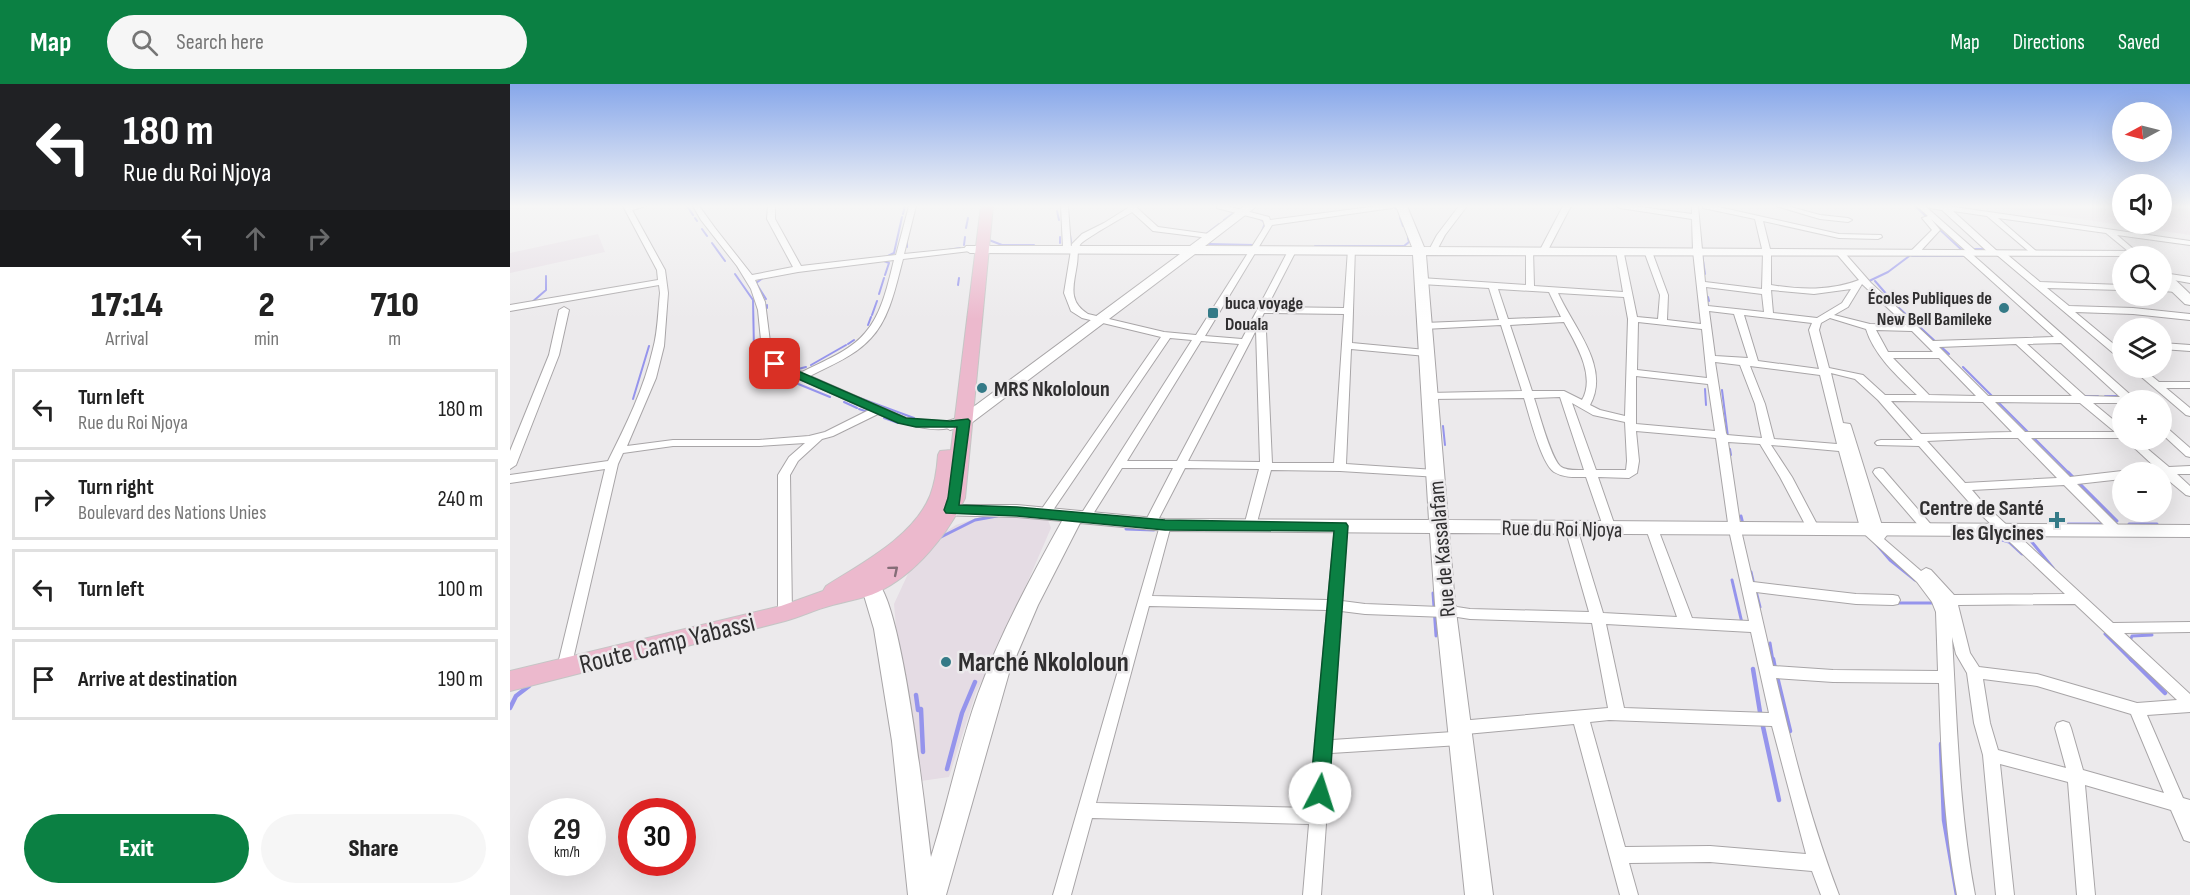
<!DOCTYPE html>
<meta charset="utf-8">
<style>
body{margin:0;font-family:"Sofia Sans Condensed",sans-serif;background:#f6f6f6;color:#222;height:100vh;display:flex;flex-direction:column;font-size:22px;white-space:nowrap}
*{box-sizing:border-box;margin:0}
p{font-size:20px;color:#767676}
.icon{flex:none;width:33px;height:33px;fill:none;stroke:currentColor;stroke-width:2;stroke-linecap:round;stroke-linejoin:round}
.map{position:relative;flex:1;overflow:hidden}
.drawer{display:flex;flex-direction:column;background:#fff;width:510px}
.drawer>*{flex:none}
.banner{background:#202124;color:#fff;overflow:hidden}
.needle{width:39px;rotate:263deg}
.tools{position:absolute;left:1602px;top:18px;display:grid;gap:12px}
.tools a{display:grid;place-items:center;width:60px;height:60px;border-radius:50%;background:#fff;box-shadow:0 6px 24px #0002;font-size:30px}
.speed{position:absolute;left:18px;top:714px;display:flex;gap:12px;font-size:30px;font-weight:700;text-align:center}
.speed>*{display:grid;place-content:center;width:78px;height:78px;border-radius:50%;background:#fff;box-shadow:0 6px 24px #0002;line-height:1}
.speed small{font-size:15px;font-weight:400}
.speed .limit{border:9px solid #d22;background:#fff;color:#111}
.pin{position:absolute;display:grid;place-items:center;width:51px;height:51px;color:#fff;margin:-26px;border-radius:12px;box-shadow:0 3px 9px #0006}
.me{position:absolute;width:66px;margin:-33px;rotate:5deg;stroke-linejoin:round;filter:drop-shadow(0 0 4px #0008)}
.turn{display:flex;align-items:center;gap:21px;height:126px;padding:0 24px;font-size:27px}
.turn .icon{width:78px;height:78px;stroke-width:2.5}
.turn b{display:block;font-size:42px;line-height:51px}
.lanes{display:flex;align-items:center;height:57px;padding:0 24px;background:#0003;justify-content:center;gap:30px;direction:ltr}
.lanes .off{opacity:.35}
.eta{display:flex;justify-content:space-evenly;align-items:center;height:102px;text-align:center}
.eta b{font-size:36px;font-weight:800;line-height:42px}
.cta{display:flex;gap:12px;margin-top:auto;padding:12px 24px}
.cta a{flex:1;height:69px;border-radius:36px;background:#0b8043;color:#fff;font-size:24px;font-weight:800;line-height:69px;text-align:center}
.cta a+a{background:#f6f6f6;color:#222}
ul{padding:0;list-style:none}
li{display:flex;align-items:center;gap:18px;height:81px;margin:0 12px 9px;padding:0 12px;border:3px solid #e0e0e0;border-radius:0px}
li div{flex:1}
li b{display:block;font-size:22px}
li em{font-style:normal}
header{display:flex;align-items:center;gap:36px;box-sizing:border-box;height:84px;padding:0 30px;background:#0b8043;color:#fff}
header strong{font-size:28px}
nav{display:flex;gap:33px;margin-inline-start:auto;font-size:21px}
.search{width:420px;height:54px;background:#f6f6f6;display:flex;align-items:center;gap:15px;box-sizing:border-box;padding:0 21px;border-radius:33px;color:#767676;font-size:22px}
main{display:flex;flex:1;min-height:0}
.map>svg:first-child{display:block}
</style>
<header>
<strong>Map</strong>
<div class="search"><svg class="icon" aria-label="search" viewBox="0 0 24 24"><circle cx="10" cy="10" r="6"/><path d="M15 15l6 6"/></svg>Search here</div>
<nav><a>Map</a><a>Directions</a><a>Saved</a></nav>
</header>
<main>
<section class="drawer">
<div class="banner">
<div class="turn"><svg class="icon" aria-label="left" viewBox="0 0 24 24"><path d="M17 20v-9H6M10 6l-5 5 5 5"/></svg><div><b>180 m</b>Rue du Roi Njoya</div></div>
<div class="lanes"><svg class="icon" aria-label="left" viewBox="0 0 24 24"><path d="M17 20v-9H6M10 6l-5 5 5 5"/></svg><svg class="icon off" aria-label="ahead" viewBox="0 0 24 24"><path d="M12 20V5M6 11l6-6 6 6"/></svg><svg class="icon off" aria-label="right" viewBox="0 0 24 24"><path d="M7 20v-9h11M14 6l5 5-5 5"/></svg></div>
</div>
<div class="eta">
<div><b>17:14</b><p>Arrival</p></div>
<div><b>2</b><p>min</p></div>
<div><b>710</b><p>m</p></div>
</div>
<ul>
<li><svg class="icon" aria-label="left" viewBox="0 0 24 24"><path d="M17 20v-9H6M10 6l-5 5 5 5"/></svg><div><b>Turn left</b><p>Rue du Roi Njoya</p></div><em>180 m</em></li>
<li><svg class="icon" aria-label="right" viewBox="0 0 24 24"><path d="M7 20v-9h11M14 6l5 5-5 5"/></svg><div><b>Turn right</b><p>Boulevard des Nations Unies</p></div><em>240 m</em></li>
<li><svg class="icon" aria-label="left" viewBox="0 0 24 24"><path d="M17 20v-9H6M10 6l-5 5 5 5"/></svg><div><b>Turn left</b></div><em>100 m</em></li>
<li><svg class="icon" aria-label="arrive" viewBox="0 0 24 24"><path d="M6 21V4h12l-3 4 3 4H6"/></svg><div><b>Arrive at destination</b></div><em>190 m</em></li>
</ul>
<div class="cta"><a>Exit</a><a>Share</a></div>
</section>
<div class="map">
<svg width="1680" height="811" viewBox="0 0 1680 811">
<rect width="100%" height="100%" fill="#eceaec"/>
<path fill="#e5dce4" d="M 1480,122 L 1612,122 L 1612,140 L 1652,140 L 1652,122 L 1680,122 L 1680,151 Z
M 88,150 L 95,168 L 0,189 L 0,169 Z
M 473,432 L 531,433 L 538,436 L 541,444 L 491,559 L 466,608 L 439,693 L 411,697 L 386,543 L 384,520 L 403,479 L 419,458 L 446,441 Z"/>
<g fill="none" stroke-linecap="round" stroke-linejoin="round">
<path stroke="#9594ec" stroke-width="2" d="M 177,122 L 183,131
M 189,122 L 195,130
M 884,122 L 886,125
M 1405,122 L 1419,135
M 547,127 L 549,136
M 393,130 L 395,122
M 748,133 L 755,139 L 752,147
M 185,134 L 187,137
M 890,134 L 893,142
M 714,136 L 722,130
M 456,144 L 458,134
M 1428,144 L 1454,168
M 192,145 L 197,152
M 560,151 L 561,158
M 695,151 L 709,140
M 550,153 L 550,159
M 479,156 L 492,161 L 524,161
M 202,159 L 215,177
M 397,159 L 397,163
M 699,160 L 744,161
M 454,161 L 455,153
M 805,162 L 894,162 L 899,158 L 898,154
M 1461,165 L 1478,165
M 438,166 L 450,164
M 1195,170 L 1192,170 L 1195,190
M 378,172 L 384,169 L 392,133
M 1402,172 L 1458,172
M 374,177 L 379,179 L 375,191
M 225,190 L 243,216 L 244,266 L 254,282
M 253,194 L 246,199 L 256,215
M 1365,197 L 1385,220
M 1357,198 L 1378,188 L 1402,170
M 448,201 L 449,194
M 369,210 L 374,194
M 1198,213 L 1199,217
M 21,219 L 36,206 L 36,192
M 257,221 L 257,224
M 1389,224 L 1439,270
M 362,231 L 367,217
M 358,241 L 361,233
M 338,260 L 344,256
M 301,281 L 336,261
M 1453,283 L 1560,390
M 284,286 L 296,283
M 264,289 L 269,292
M 274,294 L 281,297
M 281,297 L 320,313
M 1195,305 L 1196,321
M 1212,306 L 1218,353
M 1575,312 L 1588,312
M 1595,312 L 1611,312
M 347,313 L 404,334
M 123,315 L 139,262
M 334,318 L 347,324
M 349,325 L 358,328
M 374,334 L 388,339
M 933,342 L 935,361
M 1220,365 L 1221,371"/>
<path stroke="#9594ec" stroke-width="3" d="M 1558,388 L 1607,437
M 1231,432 L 1233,440
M 1558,440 L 1590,440
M 1619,440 L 1647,440
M 616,445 L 644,446
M 1517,452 L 1543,484
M 1482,453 L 1499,458 L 1512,470
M 429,454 L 465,436 L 487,432
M 1362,455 L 1380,476 L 1405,496
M 1241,488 L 1244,501
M 1222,496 L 1232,539
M 1246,507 L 1250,523
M 923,509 L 926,552
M 1385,519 L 1426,519
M 1595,550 L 1622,577
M 1620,557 L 1622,552 L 1642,551
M 1260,559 L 1263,577"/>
<path stroke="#9594ec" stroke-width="4.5" d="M 1263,575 L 1265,585
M 1621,575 L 1655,609
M 1243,585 L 1250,628
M 1267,593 L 1280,647
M 406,611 L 408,626 L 411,625 L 413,668
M 0,624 L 6,612 L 19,602
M 1252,638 L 1269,716
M 1431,660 L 1434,736 L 1447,811
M 437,685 L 452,629 L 465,598"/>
<defs>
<path id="street" d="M 113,122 L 136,122 L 122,126 L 155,186 L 158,209 L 154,262 L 146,294 L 117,362 L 163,356 L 249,356 L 299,352 L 315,348 L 359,326 L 261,282 L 252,266 L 248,226 L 241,205 L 227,182 L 191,136 L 183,122 L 189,122 L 205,144 L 242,191 L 283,183 L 257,135 L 258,122 L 265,122 L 265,135 L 291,182 L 386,171 L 399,122 L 406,122 L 394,170 L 463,163 L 463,167 L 460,167 L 393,175 C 386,201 380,234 361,254 C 345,272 321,281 300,292 L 396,334 C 410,338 436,334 445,341 C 430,353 385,337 368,330 L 323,352 L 312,355 L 288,377 L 280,391 L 282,529 L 280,533 L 275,534 L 270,533 L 268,529 L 268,391 L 279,373 L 295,359 L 249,362 L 163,362 L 113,369 L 108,380 L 61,584 L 59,588 L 54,590 L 49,588 L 47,584 L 95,385 L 0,399 L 0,391 L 98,377 C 116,341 134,305 143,265 C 148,247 148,227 150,209 L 149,201 L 0,227 L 0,221 L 148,196 L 147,186 ZM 384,176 C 378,200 372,230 355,249 C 339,268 313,277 292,288 L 269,278 L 260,258 L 255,218 L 245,196 L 288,188 Z
M 551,122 L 558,122 L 561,164 L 557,166 L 553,164 Z
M 621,122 L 628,122 L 627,124 L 648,143 L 699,150 L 703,152 L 699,154 L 643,147 L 622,128 C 614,133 572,156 570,161 C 567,166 568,175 567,180 C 564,201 557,217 578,230 L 654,248 L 686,251 L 755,142 L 753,136 L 707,124 L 707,122 L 717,122 L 759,133 L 760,136 L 868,122 L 885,122 L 882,124 L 762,141 L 695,252 L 732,255 L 779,165 L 783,163 L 787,165 L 757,223 L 834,224 L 838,165 L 845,163 L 842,259 L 916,266 L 921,269 L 916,272 L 841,265 L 836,380 L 925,386 L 931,390 L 929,393 L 830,387 L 761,386 L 746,442 L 740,446 L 734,442 L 749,385 L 675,384 L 646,440 L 640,444 L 634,440 L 663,384 L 612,384 L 578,438 L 570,438 L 568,435 L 682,256 L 660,254 L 539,432 L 531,432 L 529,429 L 531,426 L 651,253 L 572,234 L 561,227 L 554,209 L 562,160 L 572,150 L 594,139 ZM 754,229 L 834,230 L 824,379 L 762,379 L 756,247 L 750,237 ZM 746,246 L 750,378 L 678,377 L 740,258 ZM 691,257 L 729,260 L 667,377 L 617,377 Z
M 949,122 L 957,122 L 935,151 L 926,168 L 920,168 L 919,166 L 927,151 Z
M 1053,122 L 1061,122 L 1038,166 L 1031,168 L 1030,166 Z
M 1106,122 L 1123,122 L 1182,130 L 1182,122 L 1188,122 L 1195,198 L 1252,205 L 1253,169 L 1245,135 L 1193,124 L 1193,122 L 1204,122 L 1329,150 L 1371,151 L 1372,153 L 1368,155 L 1329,154 L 1253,137 L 1261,169 L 1261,201 C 1291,206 1320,207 1349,196 L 1325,168 L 1329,166 L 1332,166 L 1361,199 L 1423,257 L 1544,253 L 1453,171 L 1452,169 L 1456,167 L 1421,135 L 1430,146 L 1407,171 L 1401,171 L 1401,167 L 1422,146 L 1412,134 L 1418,132 L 1407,122 L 1415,122 L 1466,167 L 1467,169 L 1463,171 L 1624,314 L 1625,316 L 1612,316 L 1612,319 L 1583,319 L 1612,343 L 1612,354 L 1521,354 L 1560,393 L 1612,387 L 1616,388 L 1612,388 L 1612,395 L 1567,400 L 1611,444 L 1613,447 L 1611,450 L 1603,450 L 1554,401 L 1462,406 L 1474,420 L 1603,539 L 1680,538 L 1680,548 L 1614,549 L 1680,610 L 1680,628 L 1637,631 L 1673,714 L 1680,716 L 1680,758 L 1674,756 L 1661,726 L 1575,701 L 1585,811 L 1567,811 L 1558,698 L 1490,680 L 1504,811 L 1486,811 L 1473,671 L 1464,639 L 1457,589 L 1446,570 L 1442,553 C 1447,640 1449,725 1465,811 L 1447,811 C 1434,741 1431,670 1429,599 L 1323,598 L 1266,594 C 1283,667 1302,741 1329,811 L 1311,811 L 1302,787 L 1200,778 L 1119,779 L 1128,811 L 1110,811 L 1064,640 L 956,650 L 958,654 L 956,659 L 950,661 L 821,669 L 811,811 L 793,811 L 799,740 L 582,734 L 561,811 L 543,811 L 651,438 L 655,437 L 661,441 L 642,512 L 818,516 L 825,442 L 831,438 L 837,442 L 832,517 L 855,520 L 930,523 L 928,520 L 930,516 L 935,515 L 947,523 L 960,525 L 1079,528 L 1055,444 L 1061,440 L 1067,444 L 1093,529 L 1167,533 L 1136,445 L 1142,441 L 1148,445 L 1182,534 L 1239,537 L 1219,446 L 1206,354 L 1126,347 L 1129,377 L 1127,389 L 1119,394 L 1088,393 L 1106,445 L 1100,449 L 1094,445 L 1076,393 C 1065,393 1054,394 1044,388 C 1031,379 1019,330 1014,314 L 919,315 L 914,312 L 919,309 L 1012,307 L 991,241 L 914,245 L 909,242 L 914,239 L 989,236 L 979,204 L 911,200 L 907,197 L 911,194 L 1016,201 L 1016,164 L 1023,166 L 1024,202 L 1113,208 L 1106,167 L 1113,165 L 1127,233 L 1148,235 L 1150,211 L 1134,167 L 1141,165 L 1158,211 L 1157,236 L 1191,240 L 1183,167 L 1182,135 L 1110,124 ZM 1352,200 L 1396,241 L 1360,240 L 1324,231 L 1338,223 ZM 1196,203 L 1252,210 L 1254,228 L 1198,222 ZM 988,205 L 1039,208 L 1051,233 L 998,235 ZM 1341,205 L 1332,219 L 1307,234 L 1263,229 L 1261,206 L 1304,210 ZM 1048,209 L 1114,213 L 1118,235 L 1115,332 L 1090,326 L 1080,321 C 1101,283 1063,243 1048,209 ZM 1199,227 L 1224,230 L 1238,274 L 1205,272 ZM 1234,231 L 1302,239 L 1299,246 L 1309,285 L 1248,277 ZM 1320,234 L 1356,245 C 1364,271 1387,292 1407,311 L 1375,311 L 1353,291 L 1319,284 L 1309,246 L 1311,239 ZM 1054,238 C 1066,260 1086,292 1072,316 L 1054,307 L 1022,307 L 1000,241 ZM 1128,238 L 1192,245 L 1197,294 L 1127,286 ZM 1366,246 L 1402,247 L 1423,268 L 1378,268 ZM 1551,259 L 1610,313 L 1575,312 L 1517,260 ZM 1506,260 L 1562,312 L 1478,312 L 1429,263 ZM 1383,274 L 1429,274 L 1466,312 L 1419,311 ZM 1205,278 L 1230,281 L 1245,320 L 1252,354 L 1217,351 L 1216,349 ZM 1240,282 L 1310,291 L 1327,360 L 1264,355 L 1255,320 ZM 1321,289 L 1345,295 L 1368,316 L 1403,356 L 1371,356 L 1367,357 L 1365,359 L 1367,361 L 1409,362 L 1466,426 L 1555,510 L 1444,511 L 1421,486 L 1416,484 L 1411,487 L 1374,455 L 1377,451 L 1373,445 L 1341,342 L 1340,340 L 1333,339 ZM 1126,292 L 1198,300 L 1205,347 L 1126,340 ZM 1050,313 L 1074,386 C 1067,386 1056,387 1050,382 C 1040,372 1029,328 1024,314 ZM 1381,317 L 1473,318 L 1502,348 L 1411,350 ZM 1485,318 L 1570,319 L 1605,348 L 1515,348 ZM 1062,319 L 1083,331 L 1115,338 L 1117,377 L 1116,386 L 1086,386 ZM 1482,354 L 1508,354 L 1547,394 L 1455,399 L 1417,357 ZM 1218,358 L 1250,360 L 1270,393 L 1298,446 L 1304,450 L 1310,446 L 1282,393 L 1261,361 L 1329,367 L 1351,447 L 1407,498 L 1422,518 L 1426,528 L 1428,587 L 1323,586 L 1263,582 L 1246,508 L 1346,520 L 1383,521 L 1388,520 L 1390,516 L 1388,512 L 1383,511 L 1346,510 L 1243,498 L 1231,446 ZM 1565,520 L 1667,616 L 1627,619 L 1527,590 L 1469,583 L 1460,569 L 1448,521 ZM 639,522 L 817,526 L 800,724 L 586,719 ZM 831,527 L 855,530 L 936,533 L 941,532 L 960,535 L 1082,539 L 1098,624 L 949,637 L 943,639 L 941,644 L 943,648 L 822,656 ZM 1096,540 L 1241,548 L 1259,629 L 1114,624 ZM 1473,595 L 1527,602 L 1621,630 L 1654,709 L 1573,686 L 1561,644 L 1559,639 L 1553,637 L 1547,639 L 1545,644 L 1556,684 L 1488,666 L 1480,639 ZM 1099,636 L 1262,642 L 1296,770 L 1200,762 L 1115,763 L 1080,638 Z
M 1266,122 L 1277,122 L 1310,131 L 1338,134 L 1342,136 L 1338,138 L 1310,135 Z
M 1420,122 L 1437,122 L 1680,157 L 1680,161 L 1607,151 L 1627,168 L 1627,172 L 1624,172 L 1596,149 L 1488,134 L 1526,167 L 1527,169 L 1523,171 L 1477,132 L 1443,127 L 1487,167 L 1493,167 L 1530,198 L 1612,201 L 1612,206 L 1537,204 L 1559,222 L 1623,224 L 1680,230 L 1680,236 L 1623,230 L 1565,228 L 1612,267 L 1612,275 L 1609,274 L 1487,171 L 1481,171 L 1432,126 L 1420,124 Z
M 1653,189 L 1680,193 L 1680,199 L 1652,194 Z
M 1652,201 L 1667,202 L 1671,205 L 1667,208 L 1652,207 Z
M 54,223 L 59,226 L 49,271 L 6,381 L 0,385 L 0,367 L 39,271 L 49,226 Z
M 1652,259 L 1680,261 L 1680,267 L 1652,265 Z
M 1621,284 L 1632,284 L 1649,298 L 1680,298 L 1680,304 L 1656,304 L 1680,324 L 1680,332 L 1676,331 Z
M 1652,342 L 1656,343 L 1680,364 L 1680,373 L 1676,372 L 1652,350 Z
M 1616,356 L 1627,356 L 1659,383 L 1680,382 L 1680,390 L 1667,390 L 1680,402 L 1680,412 L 1676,411 L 1652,391 L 1652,388 L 1633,388 L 1635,385 L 1646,384 Z
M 1369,384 L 1373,385 L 1424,444 L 1426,447 L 1424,450 L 1416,450 L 1365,391 L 1363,388 L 1365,385 Z"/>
<path id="secondary" d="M 734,122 L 747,122 L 695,162 L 902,163 L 886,122 L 897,122 L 914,163 L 1628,167 L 1634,172 L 916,171 L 938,436 L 1680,441 L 1680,453 L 939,449 L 945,520 L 983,811 L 955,811 L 925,520 L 920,449 L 655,447 L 570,439 L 528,521 L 499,589 L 436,811 L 398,811 L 382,657 L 364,545 L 353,508 L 339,500 L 336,495 L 339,490 L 346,488 C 353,490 362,493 367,498 C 393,522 415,728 421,773 C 438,719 449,663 468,610 C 490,550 521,493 552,437 L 507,433 L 426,431 L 419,429 L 417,425 L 419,421 L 507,421 L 655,435 L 919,436 L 903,171 L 685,170 L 460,340 L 440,346 L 432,341 L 434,338 L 448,334 L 466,321 L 670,170 L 460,169 L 454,165 L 456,162 L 680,162 Z
M 1652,187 L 1657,188 L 1680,210 L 1680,221 L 1675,220 L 1652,198 Z"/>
<path id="primary" d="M 471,122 L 483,122 L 455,414 C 437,451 406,490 368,508 C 353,515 335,517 319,522 C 304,526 290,533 275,537 L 0,607 L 0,587 L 271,522 L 313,507 L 316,502 C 352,479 403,453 420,412 C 425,399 427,385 428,371 L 430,367 L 441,366 Z"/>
</defs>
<use href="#street" stroke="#a8a5a7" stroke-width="2"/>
<use href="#secondary" stroke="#a8a5a7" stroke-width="2"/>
<use href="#primary" stroke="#c5c5c5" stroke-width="2"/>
<use href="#street" fill="#fff" fill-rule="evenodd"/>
<use href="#secondary" fill="#fff" fill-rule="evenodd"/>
<use href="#primary" fill="#ecb9cd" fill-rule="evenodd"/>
</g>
<defs><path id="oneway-chevron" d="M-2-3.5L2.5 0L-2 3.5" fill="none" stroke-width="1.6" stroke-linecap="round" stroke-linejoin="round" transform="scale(1.5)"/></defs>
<use stroke="#856d77" href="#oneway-chevron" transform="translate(384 486) rotate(-40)"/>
<linearGradient id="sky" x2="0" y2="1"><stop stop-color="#87a7ea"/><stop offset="0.52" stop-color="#f6f6f6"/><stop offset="1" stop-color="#f6f6f6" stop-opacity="0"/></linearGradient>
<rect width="1680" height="235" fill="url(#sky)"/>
<path fill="#0b8043" stroke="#07532c" stroke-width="1.5" d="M 265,277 L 396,334 L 440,337 L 458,335 L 460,337 L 449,421 L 507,423 L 655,436 L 836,439 L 838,442 L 819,709 L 817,715 L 810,717 L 803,715 L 800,709 L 824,447 L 655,446 L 507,432 L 436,429 L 434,426 L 438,414 L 447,343 L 406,343 L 388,339 L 261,283 L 261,278 Z"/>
<g fill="#347a87" stroke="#eceaec" stroke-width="2">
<circle cx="1494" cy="224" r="6"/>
<rect x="697" y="223" width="12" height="12" rx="3"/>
<circle cx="472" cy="304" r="6"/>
<path d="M1544 427h6v6h6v6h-6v6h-6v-6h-6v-6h6z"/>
<circle cx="436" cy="578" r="6"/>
</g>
<g text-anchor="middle" stroke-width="5" stroke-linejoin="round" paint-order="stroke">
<g font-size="18" font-weight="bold" fill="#302f30" stroke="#eceaec" text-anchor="end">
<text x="1482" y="220">Écoles Publiques de<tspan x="1482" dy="21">New Bell Bamileke</tspan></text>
<text x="715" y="225" text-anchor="start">buca voyage<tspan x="715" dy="21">Douala</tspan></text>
</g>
<g font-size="22" font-weight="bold" fill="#302f30" stroke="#eceaec" text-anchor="start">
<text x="484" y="312">MRS Nkololoun</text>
<text x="1534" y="431" text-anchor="end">Centre de Santé<tspan x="1534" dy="25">les Glycines</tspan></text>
</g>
<g font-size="22" fill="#302f30" stroke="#eceaec">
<text transform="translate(1052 444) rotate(1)" y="8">Rue du Roi Njoya</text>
<text transform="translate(931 465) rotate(-95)" y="8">Rue de Kassalafam</text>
</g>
<g font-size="27" fill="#302f30" stroke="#eceaec">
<text transform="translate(157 559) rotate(-14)" y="9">Route Camp Yabassi</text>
</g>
<g font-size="27" font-weight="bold" fill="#302f30" stroke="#eceaec" text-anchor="start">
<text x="448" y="587">Marché Nkololoun</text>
</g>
</g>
</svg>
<div class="tools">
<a><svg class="needle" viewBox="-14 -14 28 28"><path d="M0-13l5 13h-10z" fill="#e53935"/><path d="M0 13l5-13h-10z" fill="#767676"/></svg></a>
<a><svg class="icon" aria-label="sound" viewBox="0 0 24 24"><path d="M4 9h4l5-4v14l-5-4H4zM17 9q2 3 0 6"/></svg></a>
<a><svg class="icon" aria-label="search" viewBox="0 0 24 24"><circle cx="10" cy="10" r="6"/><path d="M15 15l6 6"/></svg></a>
<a><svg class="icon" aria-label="layers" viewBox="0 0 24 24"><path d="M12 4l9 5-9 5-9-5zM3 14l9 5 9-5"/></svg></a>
<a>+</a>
<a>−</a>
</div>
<div class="speed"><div>29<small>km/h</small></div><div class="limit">30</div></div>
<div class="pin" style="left:265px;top:280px;background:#d93025"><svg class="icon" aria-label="arrive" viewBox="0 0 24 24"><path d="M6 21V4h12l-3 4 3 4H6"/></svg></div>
<svg class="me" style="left:810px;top:709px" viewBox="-20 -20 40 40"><circle r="19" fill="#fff"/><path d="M0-13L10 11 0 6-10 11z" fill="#0b8043"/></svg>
</div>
</main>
